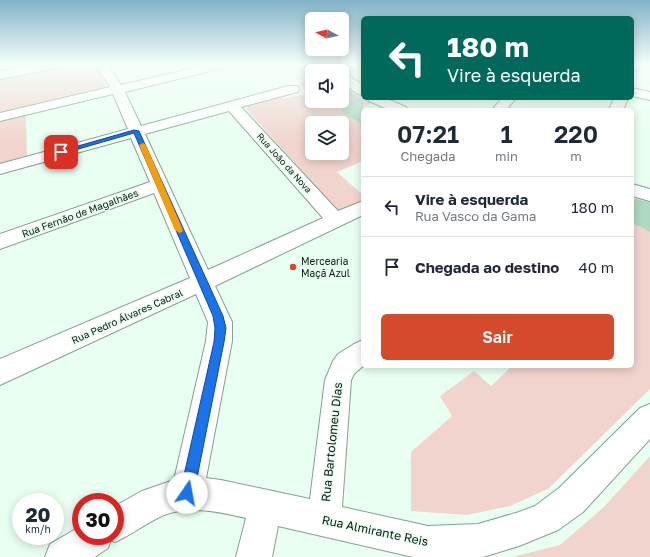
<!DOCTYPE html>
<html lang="pt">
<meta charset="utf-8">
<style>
body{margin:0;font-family:"Golos Text",sans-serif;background:#f6f6f7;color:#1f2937;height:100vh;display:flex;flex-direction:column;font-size:15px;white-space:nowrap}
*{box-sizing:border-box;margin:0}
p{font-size:13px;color:#747a83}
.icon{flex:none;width:22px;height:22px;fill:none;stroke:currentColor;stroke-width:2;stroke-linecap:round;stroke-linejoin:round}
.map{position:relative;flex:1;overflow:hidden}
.details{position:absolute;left:361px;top:108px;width:273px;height:260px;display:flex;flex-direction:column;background:#fff;border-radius:6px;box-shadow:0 2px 10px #0003}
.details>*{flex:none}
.top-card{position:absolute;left:361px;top:16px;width:273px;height:84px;border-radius:6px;box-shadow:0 2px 10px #0003;background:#00695c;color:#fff;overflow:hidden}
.needle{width:26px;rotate:278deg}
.fabs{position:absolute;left:305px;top:12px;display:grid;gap:8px}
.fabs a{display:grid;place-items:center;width:44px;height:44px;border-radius:6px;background:#fff;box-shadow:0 2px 10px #0003;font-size:20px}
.speed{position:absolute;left:12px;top:493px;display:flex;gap:8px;font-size:20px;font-weight:700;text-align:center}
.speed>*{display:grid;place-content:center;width:52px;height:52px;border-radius:50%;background:#fff;box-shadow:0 2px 10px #0003;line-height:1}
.speed small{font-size:10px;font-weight:400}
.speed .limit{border:6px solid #d22;background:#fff;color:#111}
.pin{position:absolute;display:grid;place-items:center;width:34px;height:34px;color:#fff;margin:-17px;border-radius:8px;box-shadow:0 2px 6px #0006}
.me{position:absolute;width:44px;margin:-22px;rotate:12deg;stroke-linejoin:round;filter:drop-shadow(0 0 3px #0008)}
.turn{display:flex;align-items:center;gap:14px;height:84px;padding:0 20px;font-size:18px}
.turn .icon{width:52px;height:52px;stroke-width:2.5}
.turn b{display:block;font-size:28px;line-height:34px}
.eta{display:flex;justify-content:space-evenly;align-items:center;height:68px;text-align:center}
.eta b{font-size:24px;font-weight:600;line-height:28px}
.cta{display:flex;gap:8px;margin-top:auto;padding:8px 20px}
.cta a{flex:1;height:46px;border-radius:6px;background:#d54a2b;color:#fff;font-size:16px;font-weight:600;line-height:46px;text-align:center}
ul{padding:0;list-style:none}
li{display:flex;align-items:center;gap:12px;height:60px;padding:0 20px;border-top:1px solid #e0e1e3}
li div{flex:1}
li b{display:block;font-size:15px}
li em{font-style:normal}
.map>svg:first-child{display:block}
</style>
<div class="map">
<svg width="650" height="557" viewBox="0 0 650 557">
<rect width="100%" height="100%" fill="#e9fff2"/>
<path fill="#f1d4cd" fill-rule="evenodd" d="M 66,65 L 95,65 L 99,67 L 106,87 L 101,91 L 0,114 L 0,76 Z
M 312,80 L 312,101 L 342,101 L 342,93 L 351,91 L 372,103 L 348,115 L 363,125 L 363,161 L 337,172 L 363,195 L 363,202 L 339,212 L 247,110 L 247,106 L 250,103 L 281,95 L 284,98 L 308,94 L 300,83 ZM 312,123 L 342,123 L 342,153 L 312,153 Z
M 26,115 L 27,159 L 0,167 L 0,121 Z
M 632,223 L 650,232 L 650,389 L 548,489 L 510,506 L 467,515 L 411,511 L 411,452 L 452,416 L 440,396 L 474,371 L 491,386 L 512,366 L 632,366 Z
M 650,456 L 650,557 L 512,557 L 560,545 L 604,507 Z"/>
<path fill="#aed8c0" d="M 342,85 L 363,101 L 363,125 L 342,112 Z
M 632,198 L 650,202 L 650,232 L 632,223 Z"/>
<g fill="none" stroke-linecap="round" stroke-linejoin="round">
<defs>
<path id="minor" d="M 36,65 L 64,65 L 58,68 L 0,79 L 0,71 Z
M 96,65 L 108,65 L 121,85 L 207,65 L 229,65 L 227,67 L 125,92 L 141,126 L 288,86 L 298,86 L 299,89 L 298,92 L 241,107 L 338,211 L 363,201 L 363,215 L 215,286 L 232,322 L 232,341 L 206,478 L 221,480 L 310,499 L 325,380 L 333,361 L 338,354 L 354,344 L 363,340 L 363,366 L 354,374 L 351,380 L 342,507 L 428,526 L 478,524 L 519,512 L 535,506 L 559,488 L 640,408 L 650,404 L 650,439 L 583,512 L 558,530 L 519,546 L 483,557 L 413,557 L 278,526 L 272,557 L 236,557 L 246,518 C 220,512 190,505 164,515 C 147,522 132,535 115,542 L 111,540 L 108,548 L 95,557 L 45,557 L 50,544 L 81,526 L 81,536 L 115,536 L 115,506 L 142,491 L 174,480 L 206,341 L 208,322 L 196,294 L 0,385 L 0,359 L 190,278 L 154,193 L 0,249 L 0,234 L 150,182 L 131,138 L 0,174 L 0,164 L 128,129 L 113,94 L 0,121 L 0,113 L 110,87 ZM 229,111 L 323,218 L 208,270 L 145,134 Z
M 632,65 L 639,65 L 636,71 L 632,72 Z
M 342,73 L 346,74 L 363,85 L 363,95 L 358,94 L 342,83 Z
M 632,88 L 650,92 L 650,100 L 632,96 Z
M 367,98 L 385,98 L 406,107 L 408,110 L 390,110 L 369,101 Z
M 502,98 L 516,98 L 506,110 L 492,110 Z
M 614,98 L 628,98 L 623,110 L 609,110 Z
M 632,184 L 650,189 L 650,201 L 632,196 Z"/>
</defs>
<use href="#minor" stroke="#80a28f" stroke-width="2"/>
<use href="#minor" fill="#fff" fill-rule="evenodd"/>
</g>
<linearGradient id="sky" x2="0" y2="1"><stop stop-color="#81b2c8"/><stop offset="0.45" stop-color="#f5fff9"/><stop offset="1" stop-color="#f5fff9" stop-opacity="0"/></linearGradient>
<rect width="650" height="143" fill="url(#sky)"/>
<path fill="#1a73e8" stroke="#114b97" d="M 134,130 L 139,131 L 223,316 L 226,328 L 224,342 L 194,493 L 192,498 L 187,500 L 182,498 L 180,493 L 214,342 L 215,328 L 213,316 L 134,133 L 61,154 L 57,152 Z"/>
<path fill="#f59e0b" d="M 143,143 L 146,145 L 183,230 L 182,232 L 179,233 L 175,230 L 139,145 Z"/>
<circle fill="#d54a2b" stroke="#e9fff2" stroke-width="1.5" cx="293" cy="267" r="4"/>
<g text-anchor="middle" stroke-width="3" stroke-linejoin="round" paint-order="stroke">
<g font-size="9" fill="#0f1c15" stroke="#e9fff2">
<text transform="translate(284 163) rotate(48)" y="3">Rua João da Nova</text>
</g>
<g font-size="10" fill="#0f1c15" stroke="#e9fff2">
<text transform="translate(80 213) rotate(-20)" y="4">Rua Fernão de Magalhães</text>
<text transform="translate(127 316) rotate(-24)" y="4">Rua Pedro Álvares Cabral</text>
</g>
<g font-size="10" fill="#0f1c15" stroke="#e9fff2" text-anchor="start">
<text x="301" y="265">Mercearia<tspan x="301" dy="12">Maçã Azul</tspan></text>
</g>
<g font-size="12" fill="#0f1c15" stroke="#e9fff2">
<text transform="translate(332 442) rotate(-84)" y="4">Rua Bartolomeu Dias</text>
<text transform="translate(375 531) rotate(12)" y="4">Rua Almirante Reis</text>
</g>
</g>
</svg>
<div class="fabs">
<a><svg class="needle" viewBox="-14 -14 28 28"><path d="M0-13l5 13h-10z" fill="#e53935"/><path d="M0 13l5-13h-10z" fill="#747a83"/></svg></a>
<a><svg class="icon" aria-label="sound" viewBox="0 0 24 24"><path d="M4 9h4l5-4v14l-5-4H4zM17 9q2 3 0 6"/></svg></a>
<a><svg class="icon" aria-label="layers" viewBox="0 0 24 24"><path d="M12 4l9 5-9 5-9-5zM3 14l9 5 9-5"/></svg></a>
</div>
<div class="speed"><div>20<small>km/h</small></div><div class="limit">30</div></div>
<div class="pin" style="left:61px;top:152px;background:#d93025"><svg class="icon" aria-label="arrive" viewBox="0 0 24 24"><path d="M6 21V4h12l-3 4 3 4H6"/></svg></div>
<svg class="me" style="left:187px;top:493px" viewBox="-20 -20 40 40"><circle r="19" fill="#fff"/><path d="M0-13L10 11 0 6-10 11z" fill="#1a73e8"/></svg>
<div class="top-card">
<div class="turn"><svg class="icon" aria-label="left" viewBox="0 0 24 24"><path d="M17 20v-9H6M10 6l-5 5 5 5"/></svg><div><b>180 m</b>Vire à esquerda</div></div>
</div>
<section class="details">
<div class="eta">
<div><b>07:21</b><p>Chegada</p></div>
<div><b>1</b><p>min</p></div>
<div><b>220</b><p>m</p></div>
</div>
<ul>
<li><svg class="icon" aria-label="left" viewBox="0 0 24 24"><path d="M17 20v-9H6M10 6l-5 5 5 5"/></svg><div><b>Vire à esquerda</b><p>Rua Vasco da Gama</p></div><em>180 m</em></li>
<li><svg class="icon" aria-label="arrive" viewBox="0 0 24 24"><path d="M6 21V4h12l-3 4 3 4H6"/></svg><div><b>Chegada ao destino</b></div><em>40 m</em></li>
</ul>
<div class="cta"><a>Sair</a></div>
</section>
</div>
